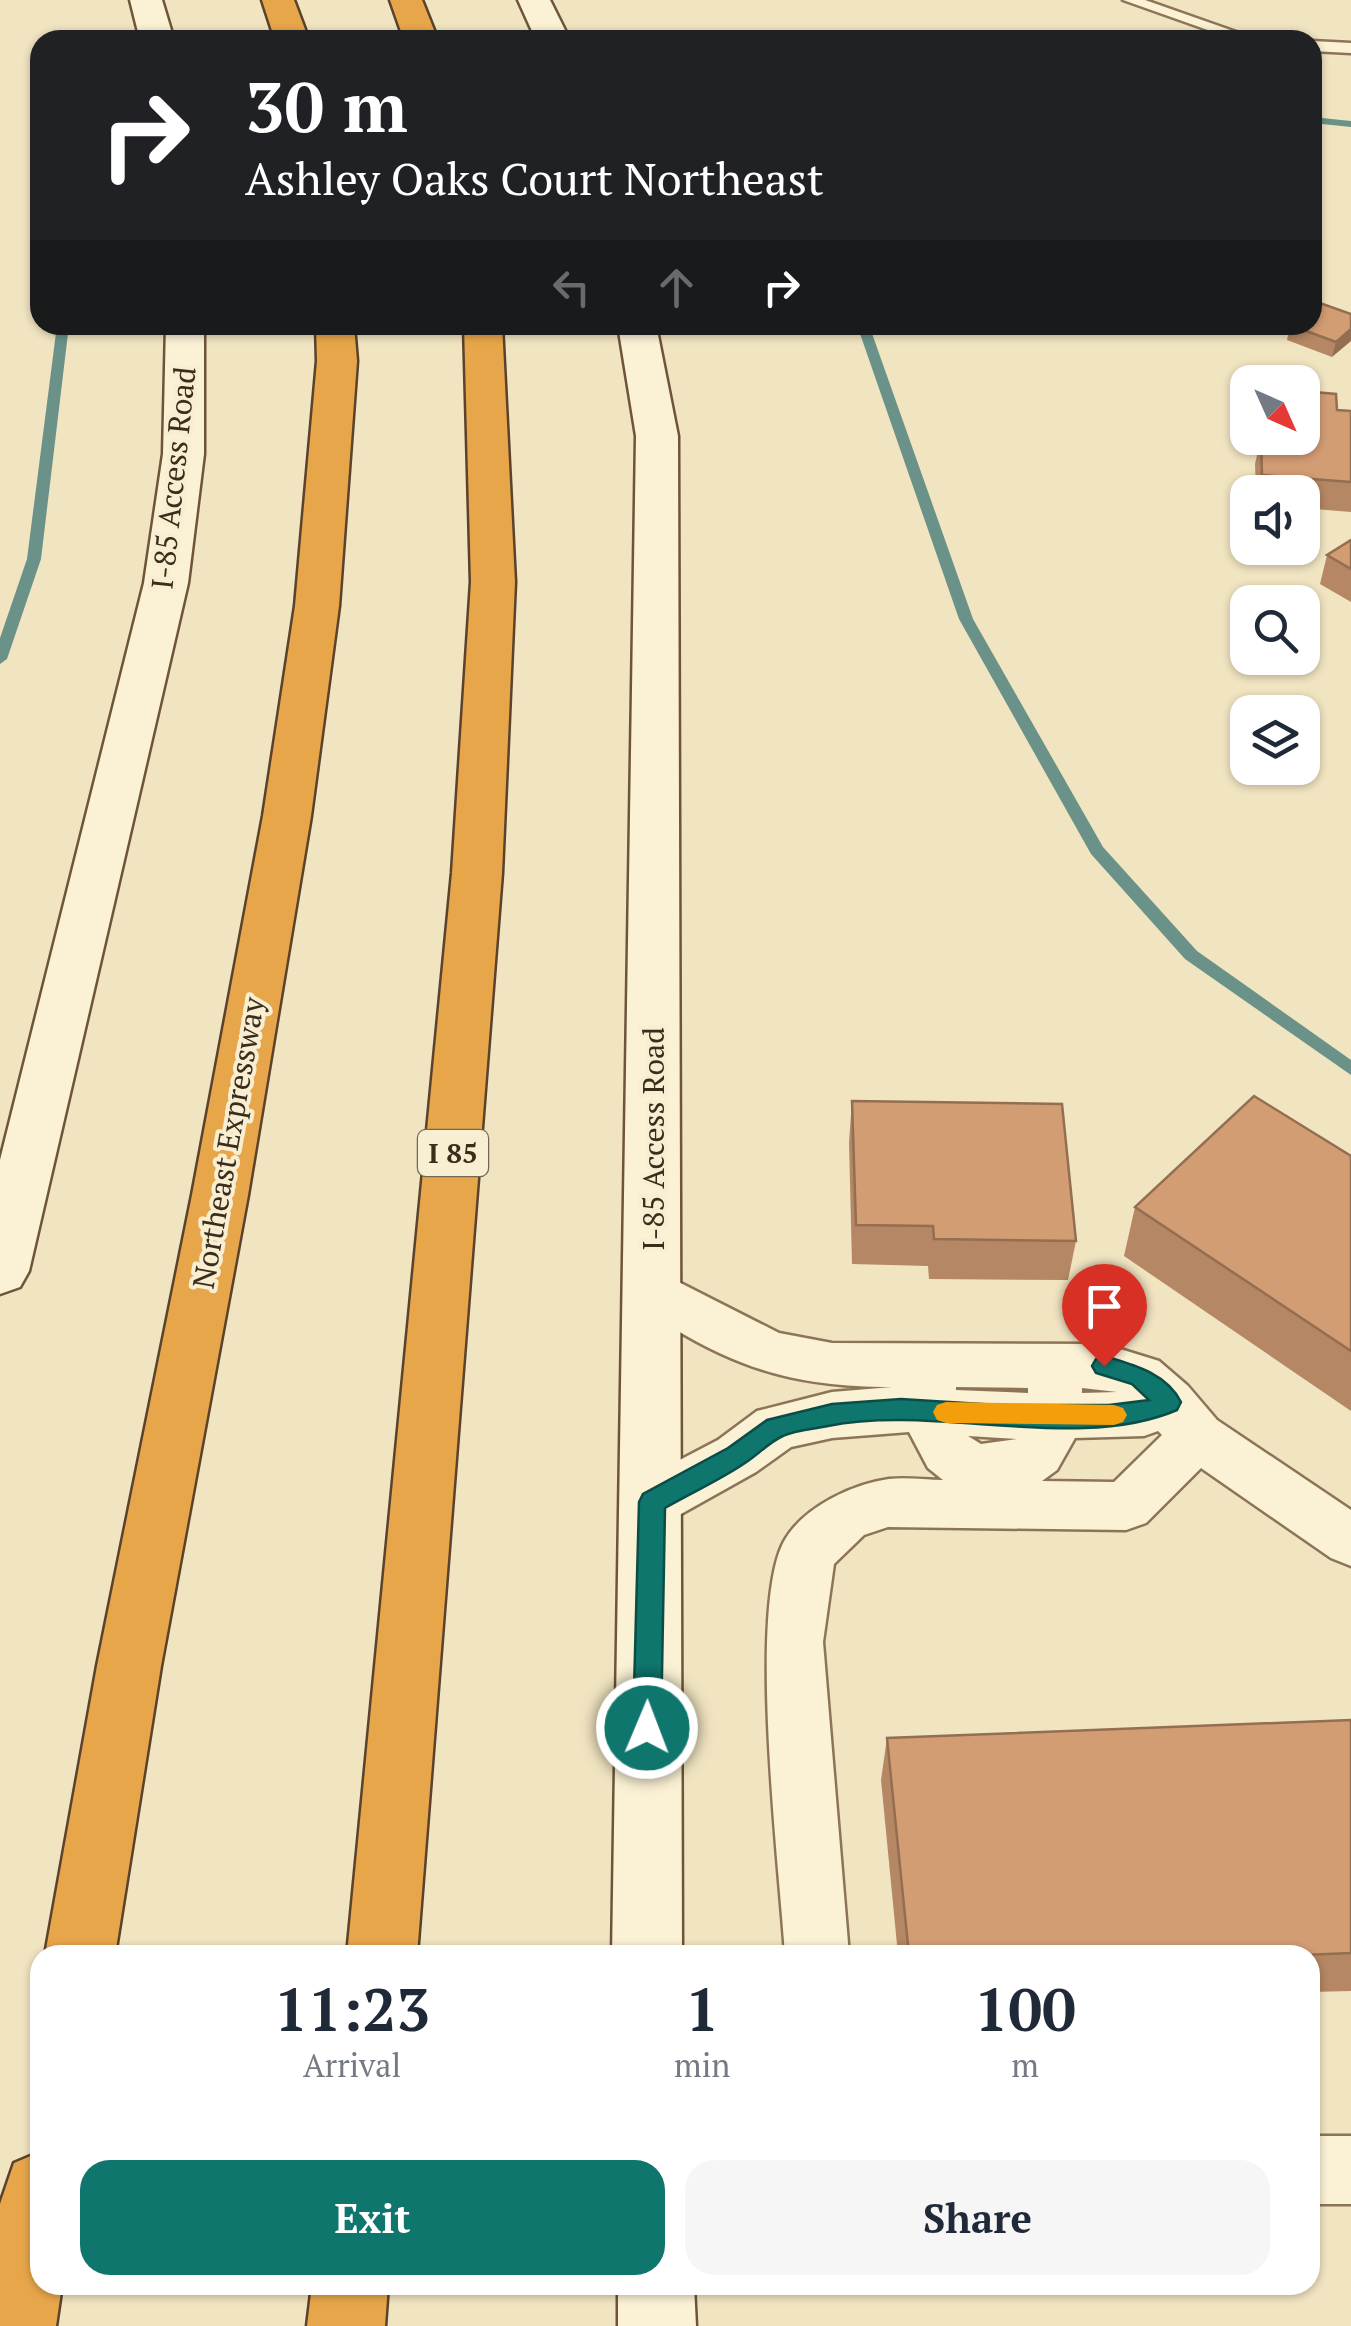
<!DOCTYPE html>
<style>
body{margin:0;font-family:"PT Serif",serif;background:#f6f6f7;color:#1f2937;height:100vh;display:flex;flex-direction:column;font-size:38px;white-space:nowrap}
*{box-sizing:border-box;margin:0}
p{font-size:32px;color:#747a83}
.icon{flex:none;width:55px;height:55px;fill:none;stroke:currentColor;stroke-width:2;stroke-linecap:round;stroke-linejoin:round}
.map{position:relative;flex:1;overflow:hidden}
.details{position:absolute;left:30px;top:1945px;width:1290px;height:350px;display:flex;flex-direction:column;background:#fff;border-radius:30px;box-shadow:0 2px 8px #0004}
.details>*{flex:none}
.guide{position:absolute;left:30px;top:30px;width:1292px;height:305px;border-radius:30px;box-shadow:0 2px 8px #0004;background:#202124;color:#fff;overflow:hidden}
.needle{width:65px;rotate:135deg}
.tools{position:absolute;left:1230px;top:365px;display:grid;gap:20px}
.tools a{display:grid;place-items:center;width:90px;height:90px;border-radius:20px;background:#fff;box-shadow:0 2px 8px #0004;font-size:50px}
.pin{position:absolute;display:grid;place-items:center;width:85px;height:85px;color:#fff;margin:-102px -42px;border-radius:50% 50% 50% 0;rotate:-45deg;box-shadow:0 0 10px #0007}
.pin .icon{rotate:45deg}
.me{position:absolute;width:110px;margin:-55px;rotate:1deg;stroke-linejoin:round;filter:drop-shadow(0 0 8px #0008)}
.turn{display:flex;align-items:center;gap:35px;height:210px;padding:0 50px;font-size:45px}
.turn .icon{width:130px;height:130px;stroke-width:2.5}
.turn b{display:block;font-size:70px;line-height:85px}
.lanes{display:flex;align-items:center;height:95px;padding:0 50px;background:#0003;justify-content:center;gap:50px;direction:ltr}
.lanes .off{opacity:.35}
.eta{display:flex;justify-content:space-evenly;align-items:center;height:170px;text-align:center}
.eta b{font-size:60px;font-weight:700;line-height:70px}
.button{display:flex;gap:20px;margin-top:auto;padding:20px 50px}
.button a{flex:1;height:115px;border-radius:30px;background:#0f766e;color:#fff;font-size:40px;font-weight:700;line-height:115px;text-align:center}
.button a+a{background:#f6f6f7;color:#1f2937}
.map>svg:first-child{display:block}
</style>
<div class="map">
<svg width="1351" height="2326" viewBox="0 0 1351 2326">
<rect width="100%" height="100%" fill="#f1e4c1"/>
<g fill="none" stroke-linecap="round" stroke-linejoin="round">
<path fill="#6a9289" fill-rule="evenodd" d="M 1312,117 L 1351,121 L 1351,127 L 1312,123 Z
M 57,325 L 69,325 L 41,559 L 7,659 L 0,664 L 0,638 L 27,559 Z
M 857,325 L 869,325 L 973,619 L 1103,847 L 1197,951 L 1351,1060 L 1351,1075 L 1185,959 L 1091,854 L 959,619 Z"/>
<defs>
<path id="lane" d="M 1123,0 L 1145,0 L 1259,40 L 1236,40 Z
M 1312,41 L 1351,43 L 1351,53 L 1312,51 Z"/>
<path id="street" d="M 653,1269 L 779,1333 L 832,1343 L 1104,1344 L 1159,1361 L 1188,1386 L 1217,1420 L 1351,1510 L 1351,1566 L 1331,1558 L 1201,1468 L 1146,1523 L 1126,1530 L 888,1527 L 864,1535 L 834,1564 L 823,1642 L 849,1955 L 785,1955 C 780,1871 746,1600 786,1538 C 806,1506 853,1484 889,1479 C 907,1477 926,1480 943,1480 L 928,1468 L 909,1432 L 832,1438 L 791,1447 L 756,1472 L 672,1519 L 652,1526 L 632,1519 L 624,1502 L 632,1485 L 718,1440 L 757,1411 L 832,1392 L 892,1387 C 806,1387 747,1373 673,1328 C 654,1317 637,1310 627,1290 L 635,1275 ZM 956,1387 L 1028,1388 L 1028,1393 L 956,1390 ZM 1082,1388 L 1117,1392 L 1082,1393 ZM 1158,1431 L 1162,1435 L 1114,1482 L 1042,1481 L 1057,1470 L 1075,1438 L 1144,1436 ZM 968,1436 L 1017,1439 L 981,1444 Z
M 1310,2136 L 1351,2136 L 1351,2204 L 1310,2204 Z"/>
<path id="secondary" d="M 130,0 L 162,0 L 174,40 L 140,40 Z
M 518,0 L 550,0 L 570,40 L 536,40 Z
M 166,325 L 204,325 L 204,454 L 188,583 L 29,1271 L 20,1287 L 0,1294 L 0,1160 L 144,583 L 163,454 Z
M 618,325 L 656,325 L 678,436 L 682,1955 L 612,1955 L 636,436 Z
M 618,2285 L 694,2285 L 696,2326 L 618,2326 Z"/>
<path id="highway" d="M 262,0 L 294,0 L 309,40 L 275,40 Z
M 390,0 L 422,0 L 438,40 L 404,40 Z
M 316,325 L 354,325 L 357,361 L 339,606 L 311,816 L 248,1195 L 161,1666 L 115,1955 L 45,1955 L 97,1666 L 192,1195 L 263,816 L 295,606 L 317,361 Z
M 464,325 L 502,325 L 515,582 L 502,873 L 417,1955 L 347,1955 L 452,873 L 471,582 Z
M 40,2152 L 40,2285 L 62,2285 L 56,2326 L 0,2326 L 0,2204 L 14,2163 Z
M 312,2285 L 388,2285 L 385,2326 L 307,2326 Z"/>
</defs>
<use href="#lane" stroke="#8c7557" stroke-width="5"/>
<use href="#street" stroke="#8c7557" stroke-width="5"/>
<use href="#secondary" stroke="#6e553a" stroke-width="5"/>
<use href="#highway" stroke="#5a422c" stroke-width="5"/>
<use href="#lane" fill="#fbf1d5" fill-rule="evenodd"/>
<use href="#street" fill="#fbf1d5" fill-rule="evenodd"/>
<use href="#secondary" fill="#fbf1d5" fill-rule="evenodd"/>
<use href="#highway" fill="#e8a64b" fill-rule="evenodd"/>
</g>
<path fill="#b58764" d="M 1351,314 L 1332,357 L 1287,340 L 1290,325 Z
M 1337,410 L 1351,411 L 1351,512 L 1302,508 L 1302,492 L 1256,492 L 1255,464 L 1261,438 L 1302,438 Z
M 1351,540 L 1351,602 L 1320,584 L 1327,555 Z
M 852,1101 L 1076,1241 L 1068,1280 L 929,1279 L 928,1266 L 852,1264 L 849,1142 Z
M 1351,1156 L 1351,1411 L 1124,1256 L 1135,1207 Z
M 1351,1720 L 1351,1991 L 1310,1992 L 1310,1955 L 898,1955 L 881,1780 L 887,1738 Z"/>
<path fill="#946e51" d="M 1351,329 L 1351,341 L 1332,357 L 1336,342 Z"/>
<path fill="#d39d74" stroke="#946e51" stroke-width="2.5" d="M 1317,302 L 1351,314 L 1351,329 L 1336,342 L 1290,325 L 1312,325 L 1312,305 Z
M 1302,391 L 1336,394 L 1337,410 L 1351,411 L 1351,482 L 1262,475 L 1261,438 L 1302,438 Z
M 1351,540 L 1351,569 L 1327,555 Z
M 1254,1096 L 1351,1156 L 1351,1351 L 1135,1207 Z
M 852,1101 L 1062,1104 L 1076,1241 L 934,1239 L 933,1226 L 856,1225 Z
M 1351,1720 L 1351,1953 L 1303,1955 L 909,1955 L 887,1738 Z"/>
<path fill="#0f766e" stroke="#0a4d48" stroke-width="2.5" d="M 1104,1356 C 1134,1365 1166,1373 1181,1402 L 1177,1410 C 1077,1453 936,1404 828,1426 C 814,1429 795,1430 783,1436 C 769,1442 758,1455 745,1463 C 720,1480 691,1493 665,1508 L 661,1728 L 657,1736 L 647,1740 L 637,1736 L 633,1728 L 639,1502 L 643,1494 L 728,1448 L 767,1420 L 832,1404 L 901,1399 L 998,1405 L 1109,1405 L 1149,1400 L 1132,1384 L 1096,1373 L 1092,1366 L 1096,1359 Z"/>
<path fill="#f59e0b" d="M 946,1402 L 1114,1405 L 1123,1408 L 1127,1415 L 1123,1422 L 1114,1425 L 946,1423 L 937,1420 L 933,1412 L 937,1405 Z"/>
<g text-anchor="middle" stroke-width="8" stroke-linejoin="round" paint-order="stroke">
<rect fill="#f8eed1" stroke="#746652" stroke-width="2.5" x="418" y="1130" width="70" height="46" rx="8"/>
<g font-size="28" font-weight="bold" fill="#3b2c1c">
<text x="453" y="1163">I 85</text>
</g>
<g font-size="30" fill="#3b2c1c" stroke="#f8eed1">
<text transform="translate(174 478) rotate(-84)" y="10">I-85 Access Road</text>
<text transform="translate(654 1139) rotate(-90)" y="10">I-85 Access Road</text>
<text transform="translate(229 1143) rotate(-80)" y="10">Northeast Expressway</text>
</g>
</g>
</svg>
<div class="tools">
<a><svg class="needle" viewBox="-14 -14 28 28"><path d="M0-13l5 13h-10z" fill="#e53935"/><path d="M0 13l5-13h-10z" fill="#747a83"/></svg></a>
<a><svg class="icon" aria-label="sound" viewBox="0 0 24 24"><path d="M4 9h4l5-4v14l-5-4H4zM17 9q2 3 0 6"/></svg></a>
<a><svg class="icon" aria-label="search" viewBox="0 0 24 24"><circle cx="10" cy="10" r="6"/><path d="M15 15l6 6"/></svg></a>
<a><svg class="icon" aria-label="layers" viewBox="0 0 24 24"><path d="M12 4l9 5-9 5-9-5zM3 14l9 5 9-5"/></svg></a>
</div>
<div class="pin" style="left:1104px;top:1366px;background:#d93025"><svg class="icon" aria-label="arrive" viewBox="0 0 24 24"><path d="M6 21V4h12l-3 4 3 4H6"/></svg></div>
<svg class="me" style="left:647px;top:1728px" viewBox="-20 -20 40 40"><circle r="17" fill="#0f766e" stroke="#fff" stroke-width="3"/><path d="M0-11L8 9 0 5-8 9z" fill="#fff"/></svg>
<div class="guide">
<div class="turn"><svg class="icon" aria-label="right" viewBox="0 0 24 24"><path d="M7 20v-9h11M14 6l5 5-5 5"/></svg><div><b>30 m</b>Ashley Oaks Court Northeast</div></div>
<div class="lanes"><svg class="icon off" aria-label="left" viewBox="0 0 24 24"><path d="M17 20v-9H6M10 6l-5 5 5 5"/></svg><svg class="icon off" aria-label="ahead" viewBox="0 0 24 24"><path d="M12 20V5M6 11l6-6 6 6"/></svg><svg class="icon" aria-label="right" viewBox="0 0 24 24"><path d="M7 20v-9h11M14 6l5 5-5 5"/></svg></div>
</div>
<section class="details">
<div class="eta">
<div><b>11:23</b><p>Arrival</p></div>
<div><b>1</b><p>min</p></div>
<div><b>100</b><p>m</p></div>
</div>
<div class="button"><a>Exit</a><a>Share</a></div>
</section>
</div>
